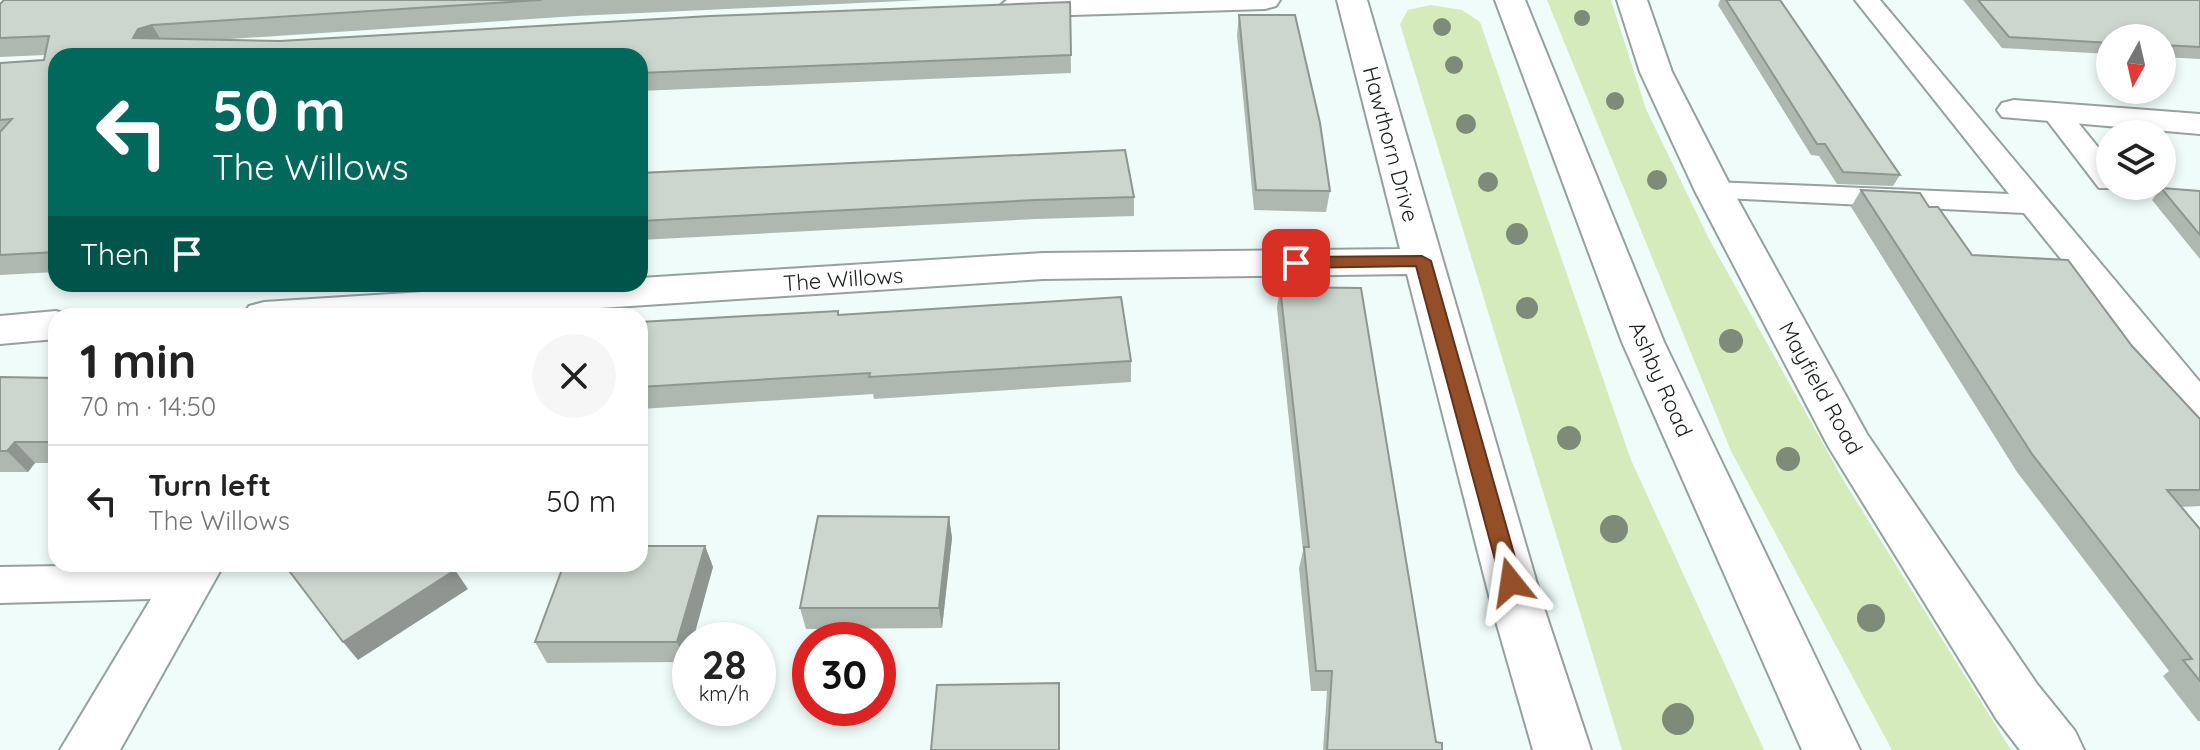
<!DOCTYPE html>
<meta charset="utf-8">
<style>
body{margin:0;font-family:Quicksand,sans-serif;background:#f6f6f6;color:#222;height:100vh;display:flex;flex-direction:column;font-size:30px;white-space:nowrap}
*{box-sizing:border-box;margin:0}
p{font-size:26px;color:#767676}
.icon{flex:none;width:44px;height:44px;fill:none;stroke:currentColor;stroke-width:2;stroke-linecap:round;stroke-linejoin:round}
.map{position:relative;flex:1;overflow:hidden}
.details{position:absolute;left:48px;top:308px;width:600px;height:264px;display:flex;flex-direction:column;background:#fff;border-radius:24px;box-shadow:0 4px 12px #0003}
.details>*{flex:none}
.banner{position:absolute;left:48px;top:48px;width:600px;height:244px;border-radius:24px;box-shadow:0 4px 12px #0003;background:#00695c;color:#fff;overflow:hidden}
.needle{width:52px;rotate:188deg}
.buttons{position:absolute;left:2096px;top:24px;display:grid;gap:16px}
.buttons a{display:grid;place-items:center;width:80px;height:80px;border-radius:50%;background:#fff;box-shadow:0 4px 12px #0003;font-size:40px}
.speed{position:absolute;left:672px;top:622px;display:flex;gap:16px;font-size:40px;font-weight:700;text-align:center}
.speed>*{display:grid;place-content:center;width:104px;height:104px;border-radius:50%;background:#fff;box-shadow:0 4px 12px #0003;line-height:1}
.speed small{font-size:20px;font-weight:400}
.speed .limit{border:12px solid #d22;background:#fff;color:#111}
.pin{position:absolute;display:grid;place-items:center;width:68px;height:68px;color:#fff;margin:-34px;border-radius:16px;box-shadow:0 4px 12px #0006}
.me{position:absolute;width:88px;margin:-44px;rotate:345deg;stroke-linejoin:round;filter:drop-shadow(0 0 6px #0008)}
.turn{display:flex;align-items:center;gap:28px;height:168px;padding:0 32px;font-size:36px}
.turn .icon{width:104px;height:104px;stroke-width:2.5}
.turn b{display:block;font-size:56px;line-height:68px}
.then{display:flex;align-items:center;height:76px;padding:0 32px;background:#0003;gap:16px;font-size:30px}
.round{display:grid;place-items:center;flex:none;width:84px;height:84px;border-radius:42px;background:#f6f6f6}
.head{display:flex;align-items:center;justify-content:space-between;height:136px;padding:0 32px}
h1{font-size:48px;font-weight:800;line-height:60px}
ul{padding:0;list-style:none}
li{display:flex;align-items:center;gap:24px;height:112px;padding:0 32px;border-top:2px solid #e0e0e0}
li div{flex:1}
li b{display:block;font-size:30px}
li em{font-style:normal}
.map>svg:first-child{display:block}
</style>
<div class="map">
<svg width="2200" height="750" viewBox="0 0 2200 750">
<rect width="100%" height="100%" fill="#effcf9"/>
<path fill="#d6ebbb" d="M 1547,0 L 1611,0 L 1646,109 L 1710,241 L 1845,483 L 2011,750 L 1892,750 L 1731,451 Z
M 1431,5 L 1462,10 L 1480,22 L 1631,460 L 1764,750 L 1622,750 L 1400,24 L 1408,10 Z"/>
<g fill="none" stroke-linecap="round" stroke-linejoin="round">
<defs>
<path id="service" d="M 1855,0 L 1880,0 L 2200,382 L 2200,420 L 2187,416 L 2024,213 L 1703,197 L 1699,191 L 1703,185 L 1714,182 L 2009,194 Z
M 2057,107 L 2067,109 L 2110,162 L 2110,186 L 2122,186 L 2121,188 L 2099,188 L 2043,115 L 2047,109 Z
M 190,564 L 204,569 L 210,581 L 204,593 L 189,598 L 0,603 L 0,567 Z"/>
<path id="minor" d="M 1007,0 L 1280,0 L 1276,6 L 1265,9 L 1012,17 L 1001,15 L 997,8 Z
M 1337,0 L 1367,0 L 1545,611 L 1591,750 L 1533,750 L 1493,611 L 1407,274 L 1043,279 L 478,316 L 243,316 L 249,306 L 264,302 L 550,284 L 640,284 L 640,278 L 1043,253 L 1400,249 Z
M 1617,0 L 1647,0 L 1672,72 L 1733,191 L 1867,434 L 2037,684 L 2075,731 L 2084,750 L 2020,750 L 1997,720 L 1828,446 L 1695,191 L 1640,72 Z
M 2014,100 L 2200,114 L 2200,134 L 2002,117 L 1997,110 L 2002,103 Z
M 56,311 L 72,316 L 56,316 L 56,339 L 0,344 L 0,316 Z
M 172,564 L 224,564 L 120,750 L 60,750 Z"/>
<path id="tertiary" d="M 1495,0 L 1525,0 L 1664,342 L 1860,750 L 1802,750 L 1622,342 Z"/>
</defs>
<use href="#service" stroke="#95a19e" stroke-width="4"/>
<use href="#minor" stroke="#95a19e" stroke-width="4"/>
<use href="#tertiary" stroke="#95a19e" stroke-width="4"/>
<use href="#service" fill="#fff" fill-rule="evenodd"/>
<use href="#minor" fill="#fff" fill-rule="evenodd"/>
<use href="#tertiary" fill="#fff" fill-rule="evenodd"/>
</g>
<g fill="#7f8b79">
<circle cx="1582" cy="18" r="8"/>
<circle cx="1442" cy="27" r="9"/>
<circle cx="1454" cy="65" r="9"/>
<circle cx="1615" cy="101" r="9"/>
<circle cx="1466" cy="124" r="10"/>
<circle cx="1657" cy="180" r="10"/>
<circle cx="1488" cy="182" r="10"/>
<circle cx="1517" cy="234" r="11"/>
<circle cx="1527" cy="308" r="11"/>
<circle cx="1731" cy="341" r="12"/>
<circle cx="1569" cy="438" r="12"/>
<circle cx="1788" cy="459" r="12"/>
<circle cx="1614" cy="529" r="14"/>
<circle cx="1871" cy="618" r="14"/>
<circle cx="1678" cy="719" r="16"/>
</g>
<path fill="#afb7b1" d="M 4,0 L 924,0 L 576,16 L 215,40 L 280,41 L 1070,2 L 1071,73 L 640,91 L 640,56 L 56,56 L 56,272 L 0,275 L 0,63 L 44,60 L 45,55 L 0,57 L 0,4 Z
M 1720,0 L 1780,0 L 1900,175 L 1893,186 L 1837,184 L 1819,156 L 1811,155 L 1718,5 Z
M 1963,0 L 2200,0 L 2200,59 L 2162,57 L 2162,38 L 2110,38 L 2110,54 L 2002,48 Z
M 1239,15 L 1330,191 L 1326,212 L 1254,210 L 1237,35 Z
M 640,173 L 1134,197 L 1134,216 L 1036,219 L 640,240 Z
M 2161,188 L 2200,191 L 2200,259 L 2152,200 Z
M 1861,190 L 1929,207 L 1972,255 L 2132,346 L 2200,419 L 2200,506 L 2181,507 L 2200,529 L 2200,721 L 2198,721 L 2163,676 L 2169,671 L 2017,472 L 1851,207 Z
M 1280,287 L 1436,742 L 1442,750 L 1323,750 L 1327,691 L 1311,691 L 1299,568 L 1303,551 L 1277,308 Z
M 839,315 L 1131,361 L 1131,382 L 874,399 L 873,394 L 640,409 L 640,322 Z
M 0,377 L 56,378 L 56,463 L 35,463 L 28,472 L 0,472 Z
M 949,517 L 952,538 L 942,628 L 806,629 L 800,608 Z
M 705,546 L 713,567 L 690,640 L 690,649 L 686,662 L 547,663 L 535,642 Z"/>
<path fill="#8f9590" d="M 152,25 L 163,43 L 133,38 L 138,29 Z
M 15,442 L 35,463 L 28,472 L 7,451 Z
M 949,517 L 952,538 L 942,628 L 939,608 Z
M 705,546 L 713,567 L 693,640 L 690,640 L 690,649 L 686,662 L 677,642 Z
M 455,570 L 468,589 L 358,660 L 343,642 Z
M 1059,683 L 1060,750 L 1059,750 Z"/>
<path fill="#ccd5ce" stroke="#8f9590" stroke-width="2" d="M 4,0 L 541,0 L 152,25 L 138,29 L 133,38 L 280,41 L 710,16 L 1070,2 L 1071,55 L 640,73 L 640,56 L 56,56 L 56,252 L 0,255 L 0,132 L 12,119 L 0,120 L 0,63 L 44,60 L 49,36 L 0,38 L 0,4 Z
M 1726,0 L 1780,0 L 1900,175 L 1843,172 L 1825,144 L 1817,144 Z
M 1978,0 L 2200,0 L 2200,47 L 2162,45 L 2162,38 L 2110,38 L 2110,43 L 2009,37 Z
M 1239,15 L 1295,15 L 1320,123 L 1330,191 L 1256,190 Z
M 1125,150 L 1134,197 L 1035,200 L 640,221 L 640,173 Z
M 2161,188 L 2200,191 L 2200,235 Z
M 1861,190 L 1920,193 L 1929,207 L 1938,207 L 1972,255 L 2068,260 L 2132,346 L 2200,419 L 2200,490 L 2167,490 L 2200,529 L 2200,681 L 2183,660 L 2192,659 L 2032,454 Z
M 1280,287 L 1361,288 L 1436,742 L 1442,743 L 1442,750 L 1327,750 L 1332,671 L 1316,671 L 1304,547 L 1309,547 Z
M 1121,297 L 1131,361 L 869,377 L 870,373 L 640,387 L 640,322 L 838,311 L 838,315 Z
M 0,377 L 56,378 L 56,442 L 15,442 L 7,451 L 0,451 Z
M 818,516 L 949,517 L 939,608 L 800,608 Z
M 640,546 L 705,546 L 677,642 L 535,642 L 564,564 L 640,564 Z
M 284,564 L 450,564 L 455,570 L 343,642 Z
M 1059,683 L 1059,750 L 931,750 L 937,685 Z"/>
<path fill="#954f28" stroke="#61331a" stroke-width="2" d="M 1422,256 L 1431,261 L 1522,582 L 1519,588 L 1504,588 L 1501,582 L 1416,266 L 1296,268 L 1288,263 L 1296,257 Z"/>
<g text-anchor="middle" stroke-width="8" stroke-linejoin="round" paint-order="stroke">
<g font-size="22" fill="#1b201f" stroke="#fff">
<text transform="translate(1391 144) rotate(75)" y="8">Hawthorn Drive</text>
<text transform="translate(843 279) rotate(-4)" y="8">The Willows</text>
<text transform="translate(1661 379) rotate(66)" y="8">Ashby Road</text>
<text transform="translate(1821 388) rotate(61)" y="8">Mayfield Road</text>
</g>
</g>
</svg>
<div class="buttons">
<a><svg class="needle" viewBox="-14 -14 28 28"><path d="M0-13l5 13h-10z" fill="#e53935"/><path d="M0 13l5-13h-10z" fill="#767676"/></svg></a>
<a><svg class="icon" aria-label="layers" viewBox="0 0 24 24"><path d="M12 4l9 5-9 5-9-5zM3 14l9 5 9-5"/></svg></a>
</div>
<div class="speed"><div>28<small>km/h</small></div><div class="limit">30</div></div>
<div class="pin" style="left:1296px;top:263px;background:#d93025"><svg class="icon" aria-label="arrive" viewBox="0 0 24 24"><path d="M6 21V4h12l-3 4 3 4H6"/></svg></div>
<svg class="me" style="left:1511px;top:582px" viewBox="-20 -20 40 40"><path d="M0-17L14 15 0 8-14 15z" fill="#954f28" stroke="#fff" stroke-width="4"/></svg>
<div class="banner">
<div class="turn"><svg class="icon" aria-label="left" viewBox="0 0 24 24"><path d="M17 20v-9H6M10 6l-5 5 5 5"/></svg><div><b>50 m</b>The Willows</div></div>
<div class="then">Then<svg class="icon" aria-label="arrive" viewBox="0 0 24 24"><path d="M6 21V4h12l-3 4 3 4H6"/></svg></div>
</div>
<section class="details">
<div class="head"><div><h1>1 min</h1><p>70 m · 14:50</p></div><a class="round"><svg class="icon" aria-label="close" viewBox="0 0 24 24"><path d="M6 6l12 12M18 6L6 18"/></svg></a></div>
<ul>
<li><svg class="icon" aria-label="left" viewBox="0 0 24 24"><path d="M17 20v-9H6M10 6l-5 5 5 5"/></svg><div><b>Turn left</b><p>The Willows</p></div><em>50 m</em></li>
</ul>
</section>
</div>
